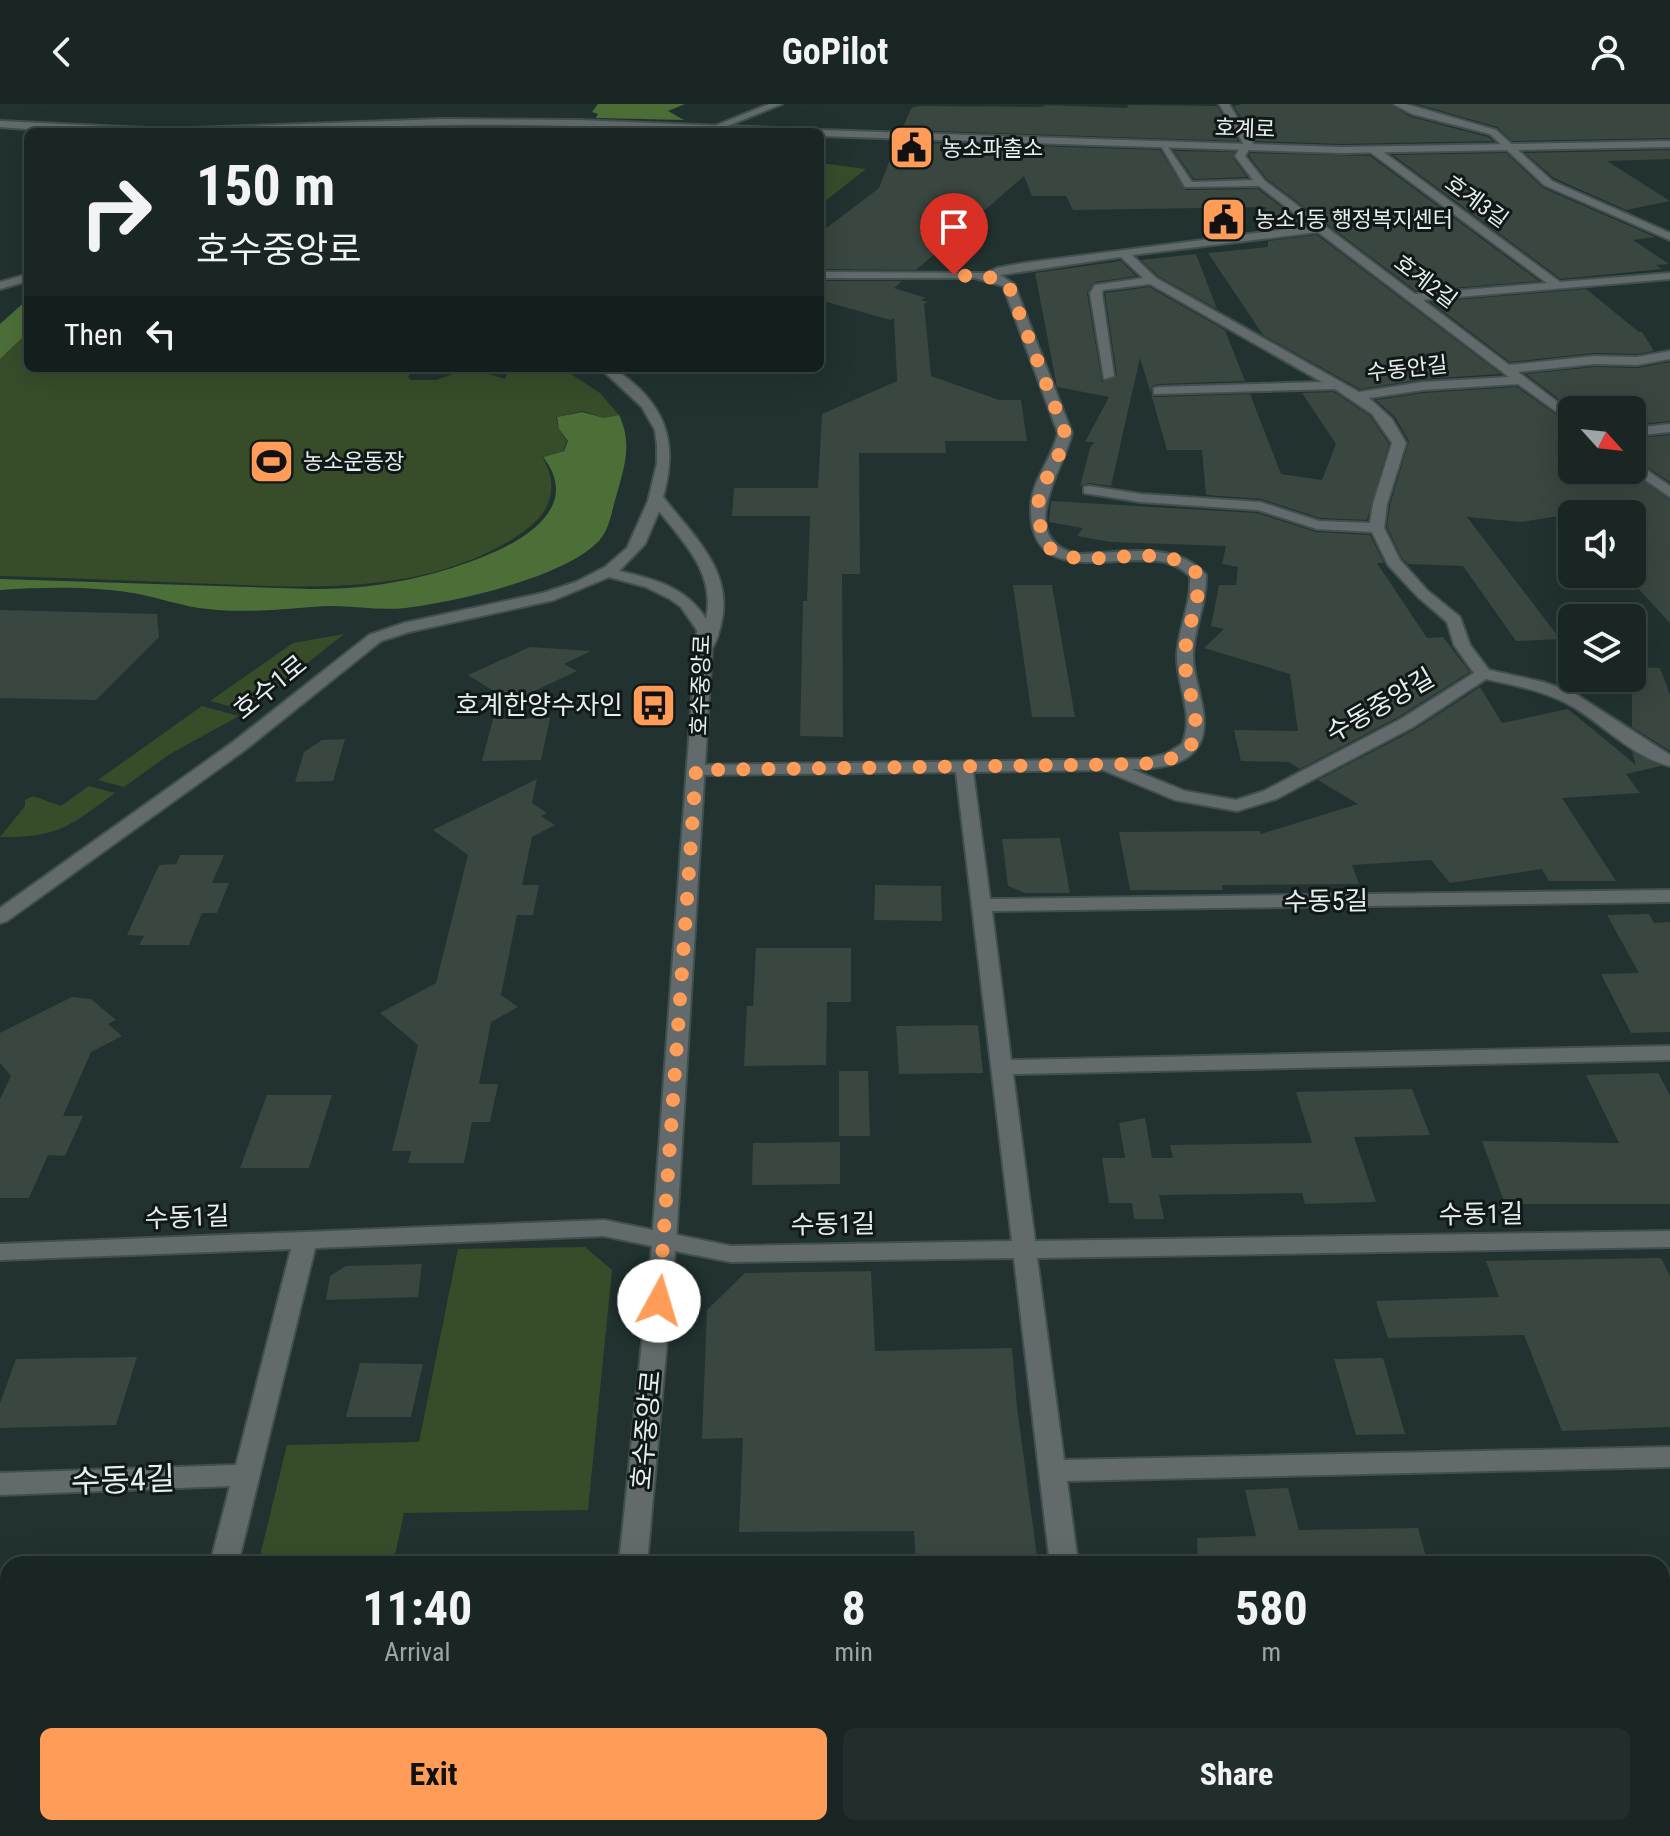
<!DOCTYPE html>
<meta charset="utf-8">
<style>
body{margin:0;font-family:"Roboto Condensed","Noto Sans KR",sans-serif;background:#222e2c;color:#f1f3f6;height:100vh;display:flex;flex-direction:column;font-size:30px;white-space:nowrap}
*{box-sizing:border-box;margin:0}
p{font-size:26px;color:#9fa5a6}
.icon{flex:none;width:44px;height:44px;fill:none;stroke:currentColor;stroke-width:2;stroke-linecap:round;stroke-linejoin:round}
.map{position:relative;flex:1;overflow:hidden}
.sheet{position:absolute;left:0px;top:1452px;width:1670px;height:280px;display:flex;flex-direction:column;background:#192624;border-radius:24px 24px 0 0;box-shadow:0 8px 32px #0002,0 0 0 2px #374341}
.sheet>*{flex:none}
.top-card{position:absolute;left:24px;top:24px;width:800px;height:244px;border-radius:12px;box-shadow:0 8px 32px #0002,0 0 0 2px #374341;background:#192624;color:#f1f3f6;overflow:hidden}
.needle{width:52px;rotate:117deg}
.fabs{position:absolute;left:1558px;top:292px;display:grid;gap:16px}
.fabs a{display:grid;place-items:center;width:88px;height:88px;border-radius:12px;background:#192624;box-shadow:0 8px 32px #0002,0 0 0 2px #374341;font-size:40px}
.pin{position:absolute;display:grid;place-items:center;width:68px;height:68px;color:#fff;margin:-82px -34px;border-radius:50% 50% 50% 0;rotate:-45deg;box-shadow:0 0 8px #0007}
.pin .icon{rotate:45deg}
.me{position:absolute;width:88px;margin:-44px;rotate:6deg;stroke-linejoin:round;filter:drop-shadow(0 0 6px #0008)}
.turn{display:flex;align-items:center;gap:28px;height:168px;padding:0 40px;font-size:36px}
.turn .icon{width:104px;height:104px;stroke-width:2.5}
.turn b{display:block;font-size:56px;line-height:68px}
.then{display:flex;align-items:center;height:76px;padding:0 40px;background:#0003;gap:16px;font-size:30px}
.eta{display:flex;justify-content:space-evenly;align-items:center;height:136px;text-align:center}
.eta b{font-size:48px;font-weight:700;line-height:56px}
.primary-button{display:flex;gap:16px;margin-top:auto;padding:16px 40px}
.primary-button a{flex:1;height:92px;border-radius:12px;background:#fe9c58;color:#111;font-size:32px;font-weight:700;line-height:92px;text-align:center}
.primary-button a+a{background:#222e2c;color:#f1f3f6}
header{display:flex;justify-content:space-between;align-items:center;height:104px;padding:0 40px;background:#192624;font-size:36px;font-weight:700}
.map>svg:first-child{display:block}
</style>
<header><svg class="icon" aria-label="back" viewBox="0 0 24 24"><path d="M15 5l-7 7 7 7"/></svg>GoPilot<svg class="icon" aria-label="person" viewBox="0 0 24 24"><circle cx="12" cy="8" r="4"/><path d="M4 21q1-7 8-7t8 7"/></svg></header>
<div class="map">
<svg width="1670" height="1732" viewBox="0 0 1670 1732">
<rect width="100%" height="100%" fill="#213230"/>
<path fill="#374d2a" d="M 820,59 L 866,65 L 820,101 Z
M 28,230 L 28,264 L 414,264 L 408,273 L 410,276 L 436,276 L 470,264 L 505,275 L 509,264 L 562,264 L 600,289 L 619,311 L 604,314 L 582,307 L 556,313 L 559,325 L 567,337 L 563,347 L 542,353 C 555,373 555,396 539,414 C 525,429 507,439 489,448 C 395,493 289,482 189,479 C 126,476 63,474 0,472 L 0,255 Z
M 344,530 L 247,607 L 210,597 L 293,539 Z
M 202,602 L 239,612 L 170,650 L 124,683 L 98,676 Z
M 89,682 L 115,689 C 70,722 58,734 0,733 L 25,702 L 25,696 L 33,692 L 61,702 Z
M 585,1143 L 612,1166 L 588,1406 L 404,1409 L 393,1460 L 258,1460 L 287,1341 L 419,1338 L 458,1145 Z
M 0,1477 L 8,1477 L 8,1642 L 0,1643 Z"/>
<path fill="#4c6f38" d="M 598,0 L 685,0 L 668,7 L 684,16 L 596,14 L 598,10 L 592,8 Z
M 28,195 L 28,229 L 0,255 L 0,220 Z
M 582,308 L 604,314 L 619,311 C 633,340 624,364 616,393 C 612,406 610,422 602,433 C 573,472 452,499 405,504 C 379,507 352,501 326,502 C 284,505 241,510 199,504 C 179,501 159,494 139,490 C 95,482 45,483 0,486 L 0,475 L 310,485 C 335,485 360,484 384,480 C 433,473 604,431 543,353 L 564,347 L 568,337 L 559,325 L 557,313 Z"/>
<path fill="#394740" d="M 1242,0 L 1390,0 L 1411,13 L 1488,33 L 1493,37 L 1342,40 L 1255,37 L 1234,2 Z
M 1417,0 L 1670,0 L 1670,34 L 1512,37 L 1497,23 Z
M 1043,1 L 1127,4 L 1128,1 L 1217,2 L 1238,37 L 902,26 L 911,4 L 918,2 L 1045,3 Z
M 897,38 L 1160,46 L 1185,86 L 1258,85 L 1303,120 L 1267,125 L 1266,103 L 1073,106 L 1066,92 L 1032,92 L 1024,72 L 916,166 L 820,165 L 820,129 L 879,84 Z
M 1670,46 L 1670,55 L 1607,57 L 1670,97 L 1626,106 L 1554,74 L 1525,49 Z
M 1174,47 L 1234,48 L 1233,54 L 1247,73 L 1194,75 Z
M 1250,49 L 1370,52 L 1539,177 L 1416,187 L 1267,75 L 1249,52 Z
M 1506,49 L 1543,84 L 1655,133 L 1633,136 L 1669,160 L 1656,161 L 1662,165 L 1561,175 L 1393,51 Z
M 1317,131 L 1501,270 L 1423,275 L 1360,285 L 1263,231 L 1208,149 L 1268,143 L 1268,137 Z
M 1196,150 L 1217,205 L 1158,172 L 1141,156 Z
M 1121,157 L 1136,172 L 1095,178 L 1087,189 L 1102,278 L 1117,272 L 1105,189 L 1149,183 L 1225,226 L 1245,277 L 1158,280 L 1152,282 L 1151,290 L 1140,254 L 1111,382 L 1089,379 L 1080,382 L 1090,344 L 1094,338 L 1085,338 L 1109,293 L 1057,283 L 1035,169 Z
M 820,177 L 902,177 L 894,184 L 926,194 L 921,196 L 928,198 L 924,200 L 931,272 L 999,296 L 1021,296 L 1027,337 L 945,337 L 946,349 L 859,349 L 860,470 L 842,470 L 843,633 L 800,632 L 803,497 L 807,497 L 810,412 L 732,412 L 734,384 L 818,384 L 822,310 L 897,277 L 894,214 L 890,216 L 820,196 Z
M 1586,185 L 1639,228 L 1642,228 L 1654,247 L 1637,250 L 1594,249 L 1510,258 L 1431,198 Z
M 1670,258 L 1670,317 L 1642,320 L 1647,306 L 1573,306 L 1526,270 L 1594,263 L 1638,264 Z
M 1517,283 L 1572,322 L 1572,366 L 1628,366 L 1670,396 L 1670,519 L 1632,478 L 1632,410 L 1572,410 L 1521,418 L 1467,413 L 1560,535 L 1516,537 L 1463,462 L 1408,460 L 1402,454 L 1387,423 L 1390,401 L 1409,337 L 1395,313 L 1376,296 L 1423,289 Z
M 1334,288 L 1370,312 L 1389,340 L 1367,416 L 1320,414 L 1261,395 L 1206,391 L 1202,346 L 1167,346 L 1151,290 L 1154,293 L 1250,290 L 1281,370 L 1322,376 L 1336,340 L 1302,289 Z
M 1670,331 L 1670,378 L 1632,353 L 1637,334 Z
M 1051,397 L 1257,409 L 1316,428 L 1370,431 L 1384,459 L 1377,459 L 1427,534 L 1443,533 L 1470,568 L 1400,612 L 1300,665 L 1289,658 L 1241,657 L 1234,626 L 1298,627 L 1290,570 L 1204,544 L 1224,525 L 1211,522 L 1219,481 L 1236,481 L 1238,463 L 1222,460 L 1226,442 L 1111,438 L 1077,432 L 1083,424 L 1049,418 Z
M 1013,481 L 1052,481 L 1075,613 L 1032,613 Z
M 0,506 L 157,510 L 159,533 L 96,596 L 0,594 Z
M 530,543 L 591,547 L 564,560 L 577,567 L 511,598 L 468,571 Z
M 1632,563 L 1660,564 L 1670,591 L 1670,647 L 1632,623 Z
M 1480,583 L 1502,619 L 1568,605 L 1636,661 L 1632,648 L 1661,662 L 1626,670 L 1640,689 L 1562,694 L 1616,777 L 1549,777 L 1542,765 L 1450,779 L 1431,756 L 1352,761 L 1359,780 L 1222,781 L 1223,786 L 1130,786 L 1119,728 L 1260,727 L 1261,730 L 1358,700 L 1318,676 L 1414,626 Z
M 550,614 L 541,656 L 482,657 L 493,615 Z
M 345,635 L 333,677 L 295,678 L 304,648 L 322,636 Z
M 537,675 L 532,699 L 547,709 L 541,712 L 555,721 L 532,733 L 522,781 L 539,781 L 533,811 L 517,811 L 501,891 L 518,903 L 491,918 L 479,980 L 498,980 L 490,1018 L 472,1018 L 464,1059 L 408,1059 L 411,1047 L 392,1047 L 418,941 L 380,909 L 436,879 L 468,751 L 433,726 Z
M 1060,734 L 1070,789 L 1025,789 L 1008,782 L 1002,735 Z
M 180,751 L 224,751 L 212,779 L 229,779 L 217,809 L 202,809 L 189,841 L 139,841 L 144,832 L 127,831 L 159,761 L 176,760 Z
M 875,781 L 941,782 L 942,817 L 874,816 Z
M 1649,810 L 1654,819 L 1670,818 L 1670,928 L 1631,929 L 1601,870 L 1639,869 L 1607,811 Z
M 756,844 L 851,844 L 851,898 L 827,898 L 826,961 L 744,962 L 747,902 L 753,902 Z
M 72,893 L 91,895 L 116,916 L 108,920 L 122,932 L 91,948 L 63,1012 L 83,1012 L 65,1052 L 48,1051 L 29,1094 L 0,1094 L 0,995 L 11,972 L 0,959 L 0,929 Z
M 978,921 L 983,969 L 899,970 L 896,922 Z
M 839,967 L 868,967 L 870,1032 L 839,1032 Z
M 1658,969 L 1670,991 L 1670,1100 L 1505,1100 L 1482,1037 L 1619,1039 L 1586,971 Z
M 1412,985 L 1430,1031 L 1354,1033 L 1376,1098 L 1305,1100 L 1302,1089 L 1159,1091 L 1164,1115 L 1134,1115 L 1132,1099 L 1109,1099 L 1102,1054 L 1125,1054 L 1119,1019 L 1145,1014 L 1152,1054 L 1173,1054 L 1170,1041 L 1312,1039 L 1296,988 Z
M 267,991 L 332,991 L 309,1064 L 240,1064 Z
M 840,1038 L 840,1080 L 752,1081 L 753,1039 Z
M 1661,1154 L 1670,1172 L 1670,1323 L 1562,1327 L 1524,1231 L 1388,1234 L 1376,1197 L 1499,1193 L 1486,1157 Z
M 422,1160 L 418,1193 L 326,1196 L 330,1172 L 346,1162 Z
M 871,1167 L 875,1247 L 1012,1244 L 1017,1303 L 1038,1460 L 916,1460 L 914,1427 L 739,1428 L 743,1334 L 702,1335 L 707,1206 L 745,1169 Z
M 137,1253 L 116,1321 L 0,1324 L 0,1299 L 16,1255 Z
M 1383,1254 L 1405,1330 L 1356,1331 L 1334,1255 Z
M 360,1259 L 423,1260 L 411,1313 L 346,1313 Z
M 1288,1384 L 1299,1426 L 1418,1424 L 1428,1460 L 1198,1460 L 1197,1434 L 1256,1432 L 1245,1386 Z"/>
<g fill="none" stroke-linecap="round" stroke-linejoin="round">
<defs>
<path id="minor" d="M 769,0 L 782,0 L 715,27 L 707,25 Z
M 1219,0 L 1229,0 L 1253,39 L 1245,52 L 1265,77 L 1415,190 L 1547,179 L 1370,48 L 1370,44 L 1378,44 L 1560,178 L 1670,169 L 1670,175 L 1423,196 L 1509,261 L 1594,252 L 1637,253 L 1670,247 L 1670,255 L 1637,261 L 1594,260 L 1518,268 L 1572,309 L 1572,319 L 1518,280 L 1423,286 L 1369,294 L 1392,315 L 1406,339 L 1387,400 L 1384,424 L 1400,456 L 1428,487 L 1460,513 L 1470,541 L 1489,566 L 1543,578 L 1574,589 L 1670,651 L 1670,662 C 1633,653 1606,623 1575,604 C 1547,587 1517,582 1486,575 L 1413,623 L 1276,695 L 1237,707 L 1175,696 L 1103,666 L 973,668 L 990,795 L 1670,786 L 1670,798 L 992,807 L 1011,956 L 1670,942 L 1670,956 L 1013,970 L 1035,1137 L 1670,1127 L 1670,1143 L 1037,1154 L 1064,1356 L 1670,1343 L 1670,1363 L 1067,1377 L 1078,1460 L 1050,1460 L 1014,1154 L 731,1158 L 675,1147 L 647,1460 L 619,1460 L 652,1142 L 604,1132 L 315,1144 L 238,1460 L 210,1460 L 230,1382 L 0,1391 L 0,1369 L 236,1361 L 291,1145 L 0,1156 L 0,1140 L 604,1116 L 731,1142 L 1012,1137 L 956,668 L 696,671 L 687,666 L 696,661 L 1144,655 L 1166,650 L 1182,640 C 1195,612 1177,583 1177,553 C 1177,526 1192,500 1190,472 C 1182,465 1175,460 1164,458 C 1117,448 1029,485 1031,404 C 1031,377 1052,355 1058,329 L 1003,182 L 975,174 L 820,174 L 820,168 L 987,169 L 997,164 L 1024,159 L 1311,122 L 1259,82 L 1185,83 L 1160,40 L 1166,40 L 1192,78 L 1253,76 L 1235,52 L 1243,39 ZM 1318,128 L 1509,273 L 1423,278 L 1359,288 L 1156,174 L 1132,151 ZM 1121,153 L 1143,174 L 1095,181 L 1090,189 L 1104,275 L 1114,272 L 1102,189 L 1103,186 L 1150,180 L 1322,278 L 1159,283 L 1154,284 L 1154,290 L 1335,285 L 1372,310 L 1392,339 L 1373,400 L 1370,419 L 1319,417 L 1260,398 L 1141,390 L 1089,382 L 1084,383 L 1084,389 L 1141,398 L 1258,406 L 1317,425 L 1372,428 L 1388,461 L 1418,493 L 1447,518 L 1454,541 L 1474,569 L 1401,615 L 1264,687 L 1236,696 L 1185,687 L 1131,665 C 1173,665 1211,656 1203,606 C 1200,587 1193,569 1193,551 C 1194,523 1207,499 1206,471 C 1175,435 1119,450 1077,450 C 1013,434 1064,365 1072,329 L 1014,180 L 1000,171 Z
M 1393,0 L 1406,0 L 1496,26 L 1552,77 L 1670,129 L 1670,136 L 1544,81 L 1490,30 L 1412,10 Z
M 28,170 L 28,177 L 0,185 L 0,178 Z
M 1670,320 L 1670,328 L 1632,332 L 1632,324 Z
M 1632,356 L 1670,382 L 1670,393 L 1631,366 Z
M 1662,1618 L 1670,1618 L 1670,1644 L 1662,1644 Z
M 8,1661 L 8,1689 L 0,1690 L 0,1662 Z
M 143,1724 L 173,1724 L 171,1732 L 141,1732 Z
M 595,1724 L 625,1724 L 625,1732 L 595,1732 Z
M 1083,1724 L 1113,1724 L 1114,1732 L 1084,1732 Z"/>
<path id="tertiary" d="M 443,15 L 577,16 L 801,25 L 806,28 C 687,28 568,19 448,21 C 299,23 149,36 0,23 L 0,17 L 166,25 Z
M 820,26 L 1342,43 L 1670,37 L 1670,43 L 1342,49 L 820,32 L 820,28 L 816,28 Z
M 600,264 C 615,264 621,269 633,279 C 670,311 676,347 663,393 C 693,432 734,467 721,520 C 719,529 717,537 712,544 L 676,1138 L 672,1144 L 664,1146 L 656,1144 L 652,1138 L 697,526 L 681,503 L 670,495 L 646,483 L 609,473 L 554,496 L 409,528 L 381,537 L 245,646 L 7,817 L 0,819 L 0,804 L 233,638 L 369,531 L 404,519 L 543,489 L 576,478 L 605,463 L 627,444 L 648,397 L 657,359 L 657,341 L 655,326 L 642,303 ZM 659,407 C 685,440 716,470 706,515 C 686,483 654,475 619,467 L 645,440 Z"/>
</defs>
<use href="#minor" stroke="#40504e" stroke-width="4"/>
<use href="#tertiary" stroke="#40504e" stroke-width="4"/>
<use href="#minor" fill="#636a6c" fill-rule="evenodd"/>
<use href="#tertiary" fill="#636a6c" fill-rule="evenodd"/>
</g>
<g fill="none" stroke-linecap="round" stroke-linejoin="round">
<path stroke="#fe9c58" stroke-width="14" stroke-dasharray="0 25.2" d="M 659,1197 L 696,666 L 1144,660 C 1161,657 1186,655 1193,637 C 1202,614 1185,581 1185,557 C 1184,525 1202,498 1198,471 C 1164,428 1074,476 1046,440 C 1042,434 1041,423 1039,416 C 1032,381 1062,361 1065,329 L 1008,180 L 989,173 L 954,171"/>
</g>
<defs>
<symbol id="civic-square" viewBox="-11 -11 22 22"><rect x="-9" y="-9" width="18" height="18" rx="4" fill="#fe9c58" stroke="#111817"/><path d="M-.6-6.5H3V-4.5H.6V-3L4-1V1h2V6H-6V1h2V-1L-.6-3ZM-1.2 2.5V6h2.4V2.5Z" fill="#111"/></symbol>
<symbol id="stadium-square" viewBox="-11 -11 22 22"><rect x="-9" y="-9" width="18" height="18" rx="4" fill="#fe9c58" stroke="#111817"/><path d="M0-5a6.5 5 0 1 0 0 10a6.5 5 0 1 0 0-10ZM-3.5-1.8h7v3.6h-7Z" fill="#111"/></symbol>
<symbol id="bus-square" viewBox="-11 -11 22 22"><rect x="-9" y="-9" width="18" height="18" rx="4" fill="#fe9c58" stroke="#111817"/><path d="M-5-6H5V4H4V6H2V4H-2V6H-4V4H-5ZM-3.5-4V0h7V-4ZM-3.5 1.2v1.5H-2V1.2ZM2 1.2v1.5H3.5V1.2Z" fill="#111"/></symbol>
</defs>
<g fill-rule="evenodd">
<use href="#civic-square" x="886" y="18" width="51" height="51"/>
<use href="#civic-square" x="1198" y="90" width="51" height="51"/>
<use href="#stadium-square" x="246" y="332" width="51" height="51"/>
<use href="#bus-square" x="628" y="576" width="51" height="51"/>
</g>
<g text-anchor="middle" stroke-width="6" stroke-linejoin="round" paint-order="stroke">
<g font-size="22" fill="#e5f0ee" stroke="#111817">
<text transform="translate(1245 24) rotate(2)" y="8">호계로</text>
<text transform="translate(1477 97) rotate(36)" y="8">호계3길</text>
<text transform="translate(1426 177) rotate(37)" y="8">호계2길</text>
<text transform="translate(1407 264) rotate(-6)" y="8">수동안길</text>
<text transform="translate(700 581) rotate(-88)" y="8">호수중앙로</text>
</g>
<g font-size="22" fill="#e5f0ee" stroke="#111817" text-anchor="start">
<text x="942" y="52">농소파출소</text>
<text x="1255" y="123">농소1동 행정복지센터</text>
<text x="303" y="365">농소운동장</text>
</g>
<g font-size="26" fill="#e5f0ee" stroke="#111817">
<text transform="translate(270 583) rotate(-39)" y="9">호수1로</text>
<text transform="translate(1380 601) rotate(-30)" y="9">수동중앙길</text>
<text transform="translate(1326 797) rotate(-1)" y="9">수동5길</text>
<text transform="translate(1481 1110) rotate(-1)" y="9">수동1길</text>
<text transform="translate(187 1113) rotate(-2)" y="9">수동1길</text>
<text transform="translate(833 1120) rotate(-1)" y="9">수동1길</text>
<text transform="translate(646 1326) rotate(-85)" y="9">호수중앙로</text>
</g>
<g font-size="26" fill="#e5f0ee" stroke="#111817" text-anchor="end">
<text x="623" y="610">호계한양수자인</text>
</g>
<g font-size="32" fill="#e5f0ee" stroke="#111817">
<text transform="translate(123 1376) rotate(-2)" y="11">수동4길</text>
</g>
</g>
</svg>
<div class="fabs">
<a><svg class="needle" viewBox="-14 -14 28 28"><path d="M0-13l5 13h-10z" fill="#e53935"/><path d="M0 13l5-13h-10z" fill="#9fa5a6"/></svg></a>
<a><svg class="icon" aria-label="sound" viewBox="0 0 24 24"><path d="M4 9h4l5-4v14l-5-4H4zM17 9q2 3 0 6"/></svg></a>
<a><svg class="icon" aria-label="layers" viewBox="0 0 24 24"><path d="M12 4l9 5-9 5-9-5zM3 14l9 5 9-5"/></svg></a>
</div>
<div class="pin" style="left:954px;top:171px;background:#d93025"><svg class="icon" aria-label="arrive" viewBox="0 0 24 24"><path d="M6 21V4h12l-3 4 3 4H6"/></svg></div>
<svg class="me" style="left:659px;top:1197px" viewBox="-20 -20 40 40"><circle r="19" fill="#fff"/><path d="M0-13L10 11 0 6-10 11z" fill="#fe9c58"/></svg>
<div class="top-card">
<div class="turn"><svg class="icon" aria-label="right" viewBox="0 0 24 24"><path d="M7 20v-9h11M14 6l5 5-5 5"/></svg><div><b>150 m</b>호수중앙로</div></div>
<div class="then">Then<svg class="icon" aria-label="left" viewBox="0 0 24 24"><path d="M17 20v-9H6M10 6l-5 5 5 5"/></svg></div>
</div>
<section class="sheet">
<div class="eta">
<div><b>11:40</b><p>Arrival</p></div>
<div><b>8</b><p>min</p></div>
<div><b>580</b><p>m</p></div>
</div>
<div class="primary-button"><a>Exit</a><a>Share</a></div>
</section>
</div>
